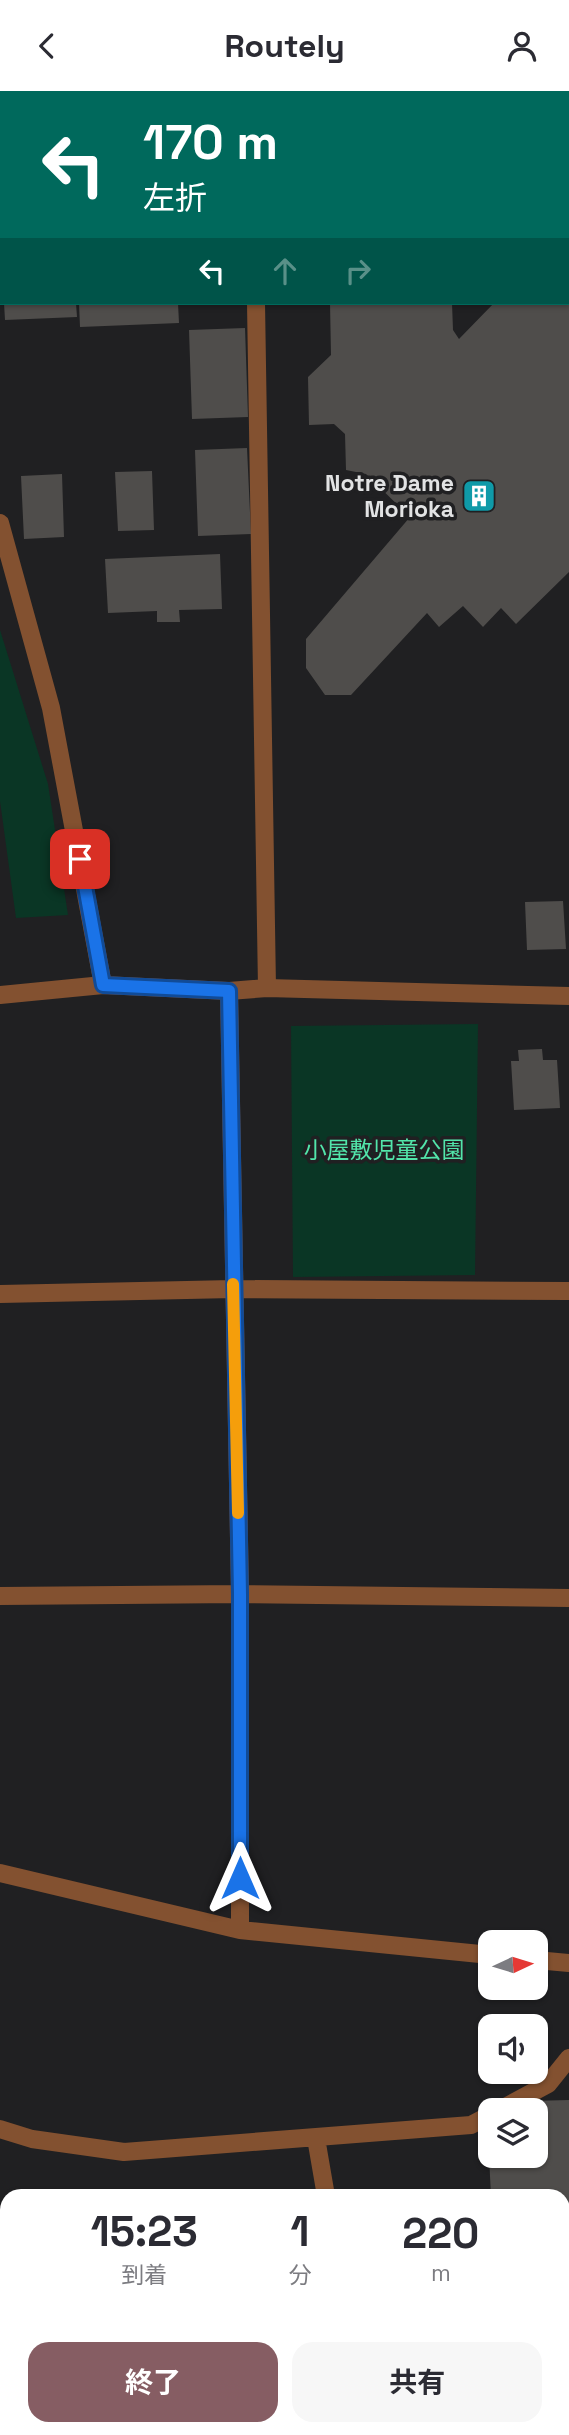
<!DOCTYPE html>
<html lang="ja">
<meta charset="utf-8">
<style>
body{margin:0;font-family:"Space Grotesk","Noto Sans JP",sans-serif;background:#f7f7f7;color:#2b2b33;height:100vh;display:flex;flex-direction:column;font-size:26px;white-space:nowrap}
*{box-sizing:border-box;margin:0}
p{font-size:23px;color:#7c7c81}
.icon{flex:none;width:38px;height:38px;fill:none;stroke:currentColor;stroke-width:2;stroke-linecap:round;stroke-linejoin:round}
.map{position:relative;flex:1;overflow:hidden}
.panel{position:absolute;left:0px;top:2098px;width:570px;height:247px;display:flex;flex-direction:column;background:#fff;border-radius:21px 21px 0 0;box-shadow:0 2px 5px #0004}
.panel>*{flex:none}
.banner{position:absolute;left:0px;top:0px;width:570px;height:214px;box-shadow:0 2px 5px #0004;background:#00695c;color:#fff;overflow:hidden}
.needle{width:46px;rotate:86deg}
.controls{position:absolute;left:478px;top:1839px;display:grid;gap:14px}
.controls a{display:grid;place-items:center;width:70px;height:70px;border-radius:14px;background:#fff;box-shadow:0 2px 5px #0004;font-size:35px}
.pin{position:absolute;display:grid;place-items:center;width:60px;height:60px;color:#fff;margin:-30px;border-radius:14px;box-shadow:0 4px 10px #0006}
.me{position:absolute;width:77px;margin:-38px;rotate:0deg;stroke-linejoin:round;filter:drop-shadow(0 0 5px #0008)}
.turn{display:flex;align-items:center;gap:24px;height:147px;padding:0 28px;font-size:32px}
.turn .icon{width:91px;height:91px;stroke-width:2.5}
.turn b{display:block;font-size:49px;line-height:60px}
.lanes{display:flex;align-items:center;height:66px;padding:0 28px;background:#0003;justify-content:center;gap:35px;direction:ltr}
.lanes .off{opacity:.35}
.eta{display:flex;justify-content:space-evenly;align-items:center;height:119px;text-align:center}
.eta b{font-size:42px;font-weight:700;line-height:49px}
.action{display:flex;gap:14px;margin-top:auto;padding:14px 28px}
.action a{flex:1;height:80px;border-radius:21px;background:#865d63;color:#fff;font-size:28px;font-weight:700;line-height:80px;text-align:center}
.action a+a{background:#f7f7f7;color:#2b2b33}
header{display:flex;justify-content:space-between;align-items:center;height:91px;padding:0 28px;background:#fff;font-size:32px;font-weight:700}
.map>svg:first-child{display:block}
</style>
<header><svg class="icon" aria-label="back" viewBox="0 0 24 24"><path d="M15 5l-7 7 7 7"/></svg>Routely<svg class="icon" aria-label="person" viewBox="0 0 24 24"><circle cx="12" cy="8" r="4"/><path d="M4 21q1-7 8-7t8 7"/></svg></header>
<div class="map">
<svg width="569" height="2344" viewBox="0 0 569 2344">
<rect width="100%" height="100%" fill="#202022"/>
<path fill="#0a3625" d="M 0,539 L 48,693 L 68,824 L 16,827 L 0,710 Z
M 478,933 L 475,1184 L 293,1186 L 291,935 Z"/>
<path fill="#4f4d4b" d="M 4,212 L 76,212 L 77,226 L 5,229 Z
M 79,212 L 178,212 L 179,232 L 80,236 Z
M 330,212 L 452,212 L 453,239 L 459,248 L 494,212 L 569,212 L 569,481 L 516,533 L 501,517 L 483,536 L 463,515 L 439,536 L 427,522 L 351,604 L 325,604 L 306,577 L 306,548 L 410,426 L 366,383 L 346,379 L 345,343 L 334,333 L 309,334 L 308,286 L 331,264 Z
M 245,237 L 248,326 L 192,328 L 189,239 Z
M 247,357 L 251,443 L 198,445 L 195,359 Z
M 152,380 L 154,439 L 118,440 L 115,381 Z
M 62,383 L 64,446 L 24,448 L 21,385 Z
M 220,463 L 222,518 L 179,519 L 180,531 L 157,531 L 157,520 L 108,522 L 105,468 Z
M 563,810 L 566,858 L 527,859 L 525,811 Z
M 542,958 L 543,969 L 557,969 L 560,1017 L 514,1019 L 511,970 L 519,970 L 518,959 Z
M 569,2009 L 569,2251 L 564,2251 L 564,2105 L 491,2105 L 489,2065 L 536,2065 L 536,2020 L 521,2020 L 531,2010 Z"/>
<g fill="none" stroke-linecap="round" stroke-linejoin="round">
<path stroke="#78787a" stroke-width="4.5" stroke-dasharray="3.5 5" stroke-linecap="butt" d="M 0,52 L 2,52"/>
<path stroke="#835130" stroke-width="18" d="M 256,212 L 267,897
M 0,432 L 51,617 L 103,894
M 229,900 L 240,1503 L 240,1839
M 0,904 L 103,894 L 229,900 L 267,897 L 569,905
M 0,1203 L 233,1198 L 569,1200
M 0,1505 L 240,1503 L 569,1507
M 0,1782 L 240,1839 L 490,1864
M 536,1869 L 569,1872
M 498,2020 L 548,1993 L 569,1967
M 0,2038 L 32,2048 L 124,2061 L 471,2034 L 490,2024
M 316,2047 L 326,2105
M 0,2231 L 7,2233
M 564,2295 L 569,2295
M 364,2338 L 365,2344"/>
</g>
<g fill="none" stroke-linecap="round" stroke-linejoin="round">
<defs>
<path id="route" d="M 80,768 L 103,894 L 229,900 L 240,1503 L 240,1787"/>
</defs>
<use href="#route" stroke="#114b97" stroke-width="18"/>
<use href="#route" stroke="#1a73e8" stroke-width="12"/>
<path stroke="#f59e0b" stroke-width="12" d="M 233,1193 L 238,1422"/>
</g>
<defs>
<symbol id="building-square" viewBox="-11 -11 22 22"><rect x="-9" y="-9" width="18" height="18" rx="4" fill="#0f9aa8" stroke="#202022"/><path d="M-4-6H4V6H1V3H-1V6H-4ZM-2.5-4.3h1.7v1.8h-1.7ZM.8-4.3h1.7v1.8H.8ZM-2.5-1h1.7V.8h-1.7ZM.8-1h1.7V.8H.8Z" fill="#fff"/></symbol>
</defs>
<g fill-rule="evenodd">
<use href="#building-square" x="460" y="386" width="38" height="38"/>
</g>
<g text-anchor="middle" stroke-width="7" stroke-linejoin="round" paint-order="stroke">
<g font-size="23" font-weight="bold" fill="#e2e3e4" stroke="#202022" text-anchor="end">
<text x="454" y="400">Notre Dame<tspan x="454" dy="26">Morioka</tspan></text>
</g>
<g font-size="23" fill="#52e5aa" stroke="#202022">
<text x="384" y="1067">小屋敷児童公園</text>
</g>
</g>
</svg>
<div class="controls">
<a><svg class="needle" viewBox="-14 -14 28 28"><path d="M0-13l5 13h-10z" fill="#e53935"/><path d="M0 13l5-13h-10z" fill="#7c7c81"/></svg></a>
<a><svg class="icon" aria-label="sound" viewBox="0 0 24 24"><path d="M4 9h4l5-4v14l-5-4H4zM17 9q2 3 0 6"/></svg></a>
<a><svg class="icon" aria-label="layers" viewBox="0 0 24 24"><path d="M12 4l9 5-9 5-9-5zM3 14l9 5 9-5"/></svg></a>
</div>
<div class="pin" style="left:80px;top:768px;background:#d93025"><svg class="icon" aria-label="arrive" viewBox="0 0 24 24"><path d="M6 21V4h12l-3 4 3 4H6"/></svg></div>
<svg class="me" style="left:240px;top:1787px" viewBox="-20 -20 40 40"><path d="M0-17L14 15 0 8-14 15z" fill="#1a73e8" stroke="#fff" stroke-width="4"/></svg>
<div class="banner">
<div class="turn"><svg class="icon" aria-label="left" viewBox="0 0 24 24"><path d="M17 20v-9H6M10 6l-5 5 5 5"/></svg><div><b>170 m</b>左折</div></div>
<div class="lanes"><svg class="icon" aria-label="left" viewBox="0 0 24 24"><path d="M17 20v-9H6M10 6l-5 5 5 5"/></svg><svg class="icon off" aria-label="ahead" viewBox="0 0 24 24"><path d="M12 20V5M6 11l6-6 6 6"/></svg><svg class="icon off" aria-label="right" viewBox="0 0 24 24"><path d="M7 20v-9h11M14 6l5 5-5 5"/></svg></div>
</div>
<section class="panel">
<div class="eta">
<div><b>15:23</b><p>到着</p></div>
<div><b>1</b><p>分</p></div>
<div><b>220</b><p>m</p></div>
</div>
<div class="action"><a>終了</a><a>共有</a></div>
</section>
</div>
